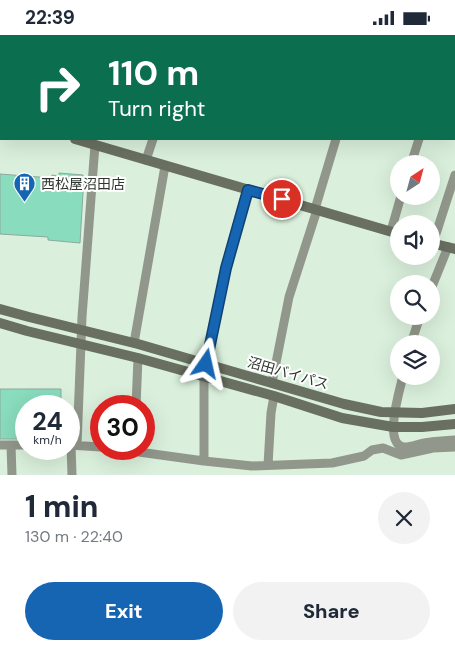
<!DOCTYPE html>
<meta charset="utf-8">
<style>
body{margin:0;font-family:"DM Sans","Noto Sans JP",sans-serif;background:#f2f2f3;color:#1f2937;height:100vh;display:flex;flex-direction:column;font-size:19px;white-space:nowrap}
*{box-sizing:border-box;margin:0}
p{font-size:16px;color:#747a83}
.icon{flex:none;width:28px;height:28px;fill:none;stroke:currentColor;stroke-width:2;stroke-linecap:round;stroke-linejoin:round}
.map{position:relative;height:440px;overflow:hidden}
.drawer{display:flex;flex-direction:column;background:#fff;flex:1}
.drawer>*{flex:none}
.guide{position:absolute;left:0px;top:0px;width:455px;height:105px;box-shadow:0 5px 20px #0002;background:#0b6e4f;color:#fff;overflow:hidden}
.needle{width:32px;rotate:36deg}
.fabs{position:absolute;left:390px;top:120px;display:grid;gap:10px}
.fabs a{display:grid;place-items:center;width:50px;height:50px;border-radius:50%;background:#fff;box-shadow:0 5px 20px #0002;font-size:25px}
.speed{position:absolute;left:15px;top:360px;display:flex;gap:10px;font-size:25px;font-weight:700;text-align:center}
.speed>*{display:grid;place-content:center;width:65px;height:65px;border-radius:50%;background:#fff;box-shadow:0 5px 20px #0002;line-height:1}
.speed small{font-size:12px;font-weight:400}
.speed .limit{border:8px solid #d22;background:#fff;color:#111}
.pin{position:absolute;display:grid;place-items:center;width:42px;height:42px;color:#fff;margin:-21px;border:2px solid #fff;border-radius:50%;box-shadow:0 1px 5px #0007}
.me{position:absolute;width:55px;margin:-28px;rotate:11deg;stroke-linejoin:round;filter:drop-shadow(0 0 4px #0008)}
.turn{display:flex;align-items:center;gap:18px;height:105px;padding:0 25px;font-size:22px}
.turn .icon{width:65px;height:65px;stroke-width:2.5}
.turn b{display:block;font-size:35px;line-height:42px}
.round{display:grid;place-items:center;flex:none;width:52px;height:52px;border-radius:26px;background:#f2f2f3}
.head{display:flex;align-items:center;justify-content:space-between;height:85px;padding:0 25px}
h1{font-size:30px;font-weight:800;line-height:38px}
.cta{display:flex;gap:10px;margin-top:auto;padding:10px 25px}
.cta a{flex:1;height:58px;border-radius:30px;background:#1665b3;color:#fff;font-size:20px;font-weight:800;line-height:58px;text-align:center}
.cta a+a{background:#f2f2f3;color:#1f2937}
.status{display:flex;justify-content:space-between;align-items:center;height:35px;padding:0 25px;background:#fff;direction:ltr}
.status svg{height:14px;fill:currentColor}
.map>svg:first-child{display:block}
</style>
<div class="status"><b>22:39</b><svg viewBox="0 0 49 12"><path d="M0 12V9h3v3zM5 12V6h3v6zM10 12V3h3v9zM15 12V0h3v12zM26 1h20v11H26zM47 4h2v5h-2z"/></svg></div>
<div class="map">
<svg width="455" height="440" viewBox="0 0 455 440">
<rect width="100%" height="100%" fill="#daf0dc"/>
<path fill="#cbe6cc" d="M 79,0 L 210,0 L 210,1 L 84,1 Z"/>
<path fill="#89dcbd" stroke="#8ca99d" d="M 59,138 L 83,140 L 83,141 L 84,141 L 80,208 L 48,205 L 48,202 L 0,199 L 0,139 L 52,143 L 52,140 L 59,141 Z
M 0,354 L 61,354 L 61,371 L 26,371 L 26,404 L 0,404 Z"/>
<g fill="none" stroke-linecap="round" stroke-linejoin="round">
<path stroke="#92978c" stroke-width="9" d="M 62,0 L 66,1
M 49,1 L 49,0
M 366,1 L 366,0
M 446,1 L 446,0
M 146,125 L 153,104
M 411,129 L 419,104
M 315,174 L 336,104
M 391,196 L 401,161
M 433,208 L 455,140
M 431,254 L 448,212
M 134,308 L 165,131
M 411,309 L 420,281
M 206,329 L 226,233 L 248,155
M 403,341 C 400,354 382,412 405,412 C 411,412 418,409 424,408 C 434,406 445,406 455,405
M 204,342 L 204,426
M 272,348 L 289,262 L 317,175
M 136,371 L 138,323
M 0,410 L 26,410
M 11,410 L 12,440
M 69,410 L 101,412
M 71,410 L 72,440
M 77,410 L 82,282 L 95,110
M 117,414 L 204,426 L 252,431 L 332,428 L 364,421 L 372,415 L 383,413 L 401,420 L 433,413 L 455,412
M 268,430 L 271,378 L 274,361"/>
<path stroke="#697061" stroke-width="10" d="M 0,82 L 1,82
M 75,104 L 399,199
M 431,208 L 455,214
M 0,274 L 29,282 L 138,309 L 344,369 L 381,377 L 422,378 L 455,374
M 0,288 L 27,296 L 138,323 L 274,361 L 342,383 L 393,392 L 422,392 L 455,389"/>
</g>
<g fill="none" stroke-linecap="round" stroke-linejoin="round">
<defs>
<path id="route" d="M 206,329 L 226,233 L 248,155 L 282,164"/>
</defs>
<use href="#route" stroke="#0e4274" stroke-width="12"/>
<use href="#route" stroke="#1665b3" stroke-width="9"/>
</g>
<defs>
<symbol id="building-pin" viewBox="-11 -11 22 30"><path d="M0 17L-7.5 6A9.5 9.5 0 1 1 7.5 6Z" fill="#1665b3" stroke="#fff"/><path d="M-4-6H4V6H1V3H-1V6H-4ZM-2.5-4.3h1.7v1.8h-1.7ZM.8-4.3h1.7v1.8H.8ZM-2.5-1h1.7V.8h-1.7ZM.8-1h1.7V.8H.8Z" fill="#fff"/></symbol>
</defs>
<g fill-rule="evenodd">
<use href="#building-pin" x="12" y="136" width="25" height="34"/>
</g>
<g text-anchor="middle" stroke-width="4" stroke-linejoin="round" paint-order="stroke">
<g font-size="14" fill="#2e372f" stroke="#fff" text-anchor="start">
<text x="41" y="154">西松屋沼田店</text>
</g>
<g font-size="14" fill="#2e372f" stroke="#fff">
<text transform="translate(288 338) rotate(16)" y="5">沼田バイパス</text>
</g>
</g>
</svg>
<div class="fabs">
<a><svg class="needle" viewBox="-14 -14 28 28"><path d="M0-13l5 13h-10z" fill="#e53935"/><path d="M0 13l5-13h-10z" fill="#747a83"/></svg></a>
<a><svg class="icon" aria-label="sound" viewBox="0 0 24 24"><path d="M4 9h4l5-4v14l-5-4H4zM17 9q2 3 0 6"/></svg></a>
<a><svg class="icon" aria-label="search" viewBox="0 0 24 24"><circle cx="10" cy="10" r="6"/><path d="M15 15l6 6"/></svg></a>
<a><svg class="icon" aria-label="layers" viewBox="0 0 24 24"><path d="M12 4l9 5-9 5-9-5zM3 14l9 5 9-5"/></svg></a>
</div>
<div class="speed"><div>24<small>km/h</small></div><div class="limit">30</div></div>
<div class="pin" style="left:282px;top:164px;background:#d93025"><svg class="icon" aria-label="arrive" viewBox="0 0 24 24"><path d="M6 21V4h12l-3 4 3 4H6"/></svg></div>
<svg class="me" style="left:206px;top:329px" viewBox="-20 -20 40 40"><path d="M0-17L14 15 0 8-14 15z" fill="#1665b3" stroke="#fff" stroke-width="4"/></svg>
<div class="guide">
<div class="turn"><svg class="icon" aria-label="right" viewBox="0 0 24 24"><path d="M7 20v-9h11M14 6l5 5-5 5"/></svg><div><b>110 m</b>Turn right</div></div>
</div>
</div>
<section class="drawer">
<div class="head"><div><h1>1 min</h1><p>130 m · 22:40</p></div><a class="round"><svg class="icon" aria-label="close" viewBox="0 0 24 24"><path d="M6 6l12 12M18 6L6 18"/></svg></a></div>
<div class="cta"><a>Exit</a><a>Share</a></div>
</section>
